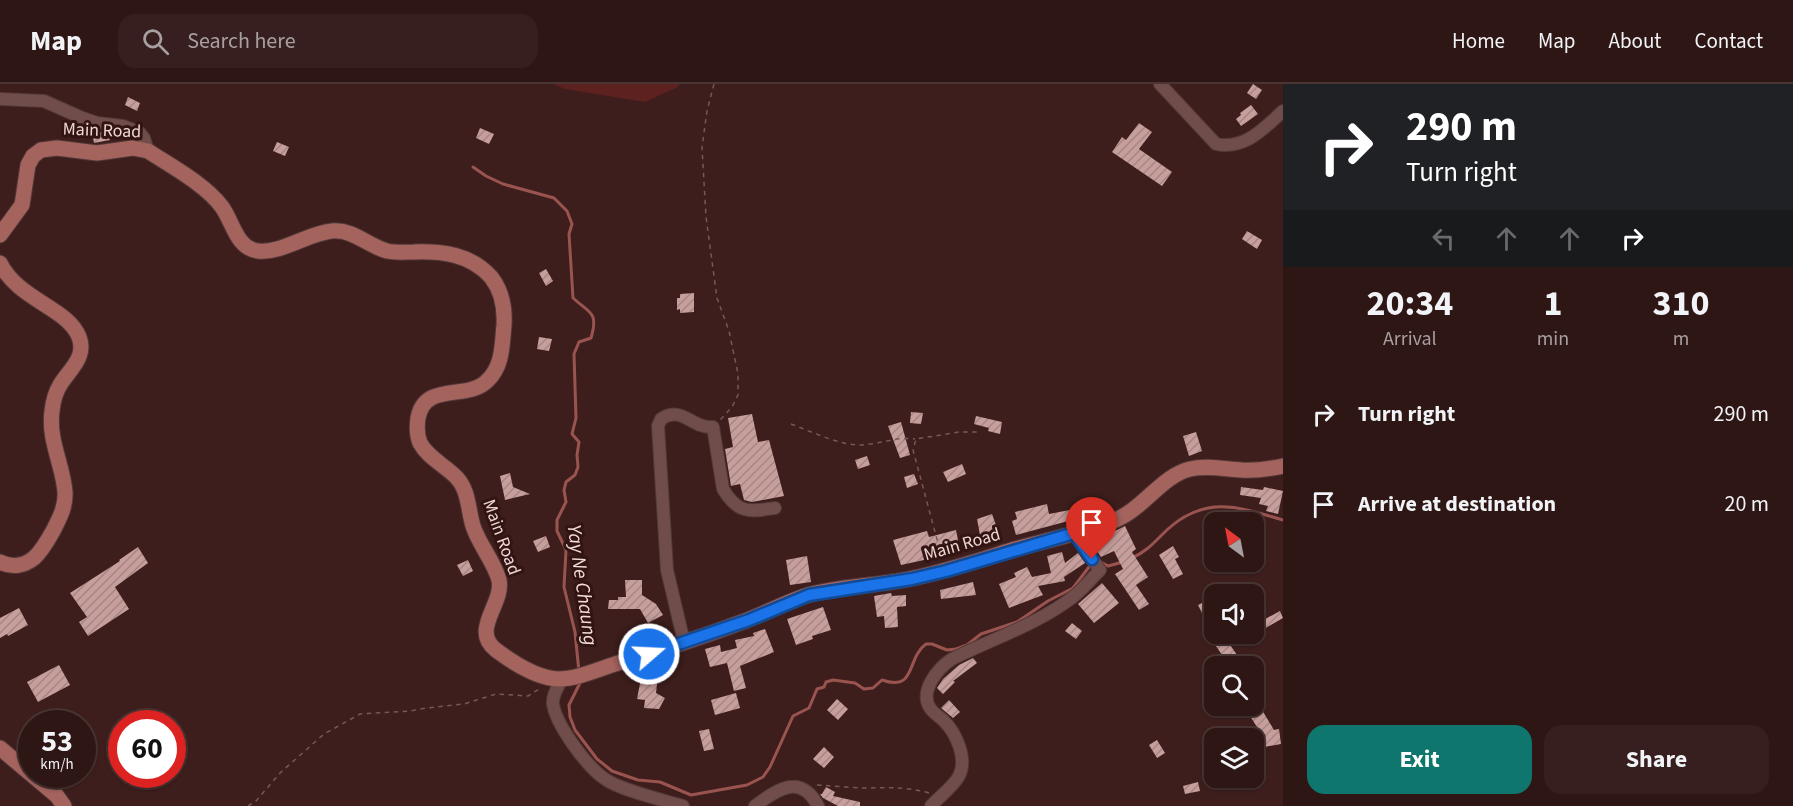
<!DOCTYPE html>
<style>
body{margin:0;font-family:"Source Sans 3",sans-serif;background:#361f1e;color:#f1f3f6;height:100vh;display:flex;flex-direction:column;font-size:22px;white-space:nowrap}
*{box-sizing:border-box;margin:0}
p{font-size:20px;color:#a79fa0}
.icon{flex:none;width:33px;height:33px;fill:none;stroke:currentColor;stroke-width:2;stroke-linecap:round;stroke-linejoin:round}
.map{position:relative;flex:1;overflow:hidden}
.panel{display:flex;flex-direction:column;background:#2e1615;width:510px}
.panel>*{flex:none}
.top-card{background:#202124;color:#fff;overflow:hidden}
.needle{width:39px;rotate:328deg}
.controls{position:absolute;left:1204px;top:428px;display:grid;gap:12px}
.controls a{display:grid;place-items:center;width:60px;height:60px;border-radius:12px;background:#2e1615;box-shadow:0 2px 4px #0004,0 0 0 2px #493534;font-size:30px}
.speed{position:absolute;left:18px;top:626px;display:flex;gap:12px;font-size:30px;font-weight:700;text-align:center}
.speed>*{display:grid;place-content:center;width:78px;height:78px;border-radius:50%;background:#2e1615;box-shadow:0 2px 4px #0004,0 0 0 2px #493534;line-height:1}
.speed small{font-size:15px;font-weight:400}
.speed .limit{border:9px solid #d22;background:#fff;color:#111}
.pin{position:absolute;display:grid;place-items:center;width:51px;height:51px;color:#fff;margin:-62px -26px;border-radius:50% 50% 50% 0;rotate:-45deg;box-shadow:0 0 6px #0007}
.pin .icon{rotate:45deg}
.me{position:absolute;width:66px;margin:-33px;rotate:71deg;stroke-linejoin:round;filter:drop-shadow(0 0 4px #0008)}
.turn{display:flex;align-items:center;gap:21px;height:126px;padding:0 24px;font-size:27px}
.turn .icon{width:78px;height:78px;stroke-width:2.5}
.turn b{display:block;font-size:42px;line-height:51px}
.lanes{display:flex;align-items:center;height:57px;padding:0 24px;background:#0003;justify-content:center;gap:30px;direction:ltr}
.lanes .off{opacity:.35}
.eta{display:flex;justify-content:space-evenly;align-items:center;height:102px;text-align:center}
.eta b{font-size:36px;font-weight:700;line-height:42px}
.action{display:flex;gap:12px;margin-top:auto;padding:12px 24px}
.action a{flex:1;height:69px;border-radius:18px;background:#0f766e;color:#fff;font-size:24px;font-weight:700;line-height:69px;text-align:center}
.action a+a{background:#361f1e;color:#f1f3f6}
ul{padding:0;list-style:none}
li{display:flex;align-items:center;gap:18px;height:90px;padding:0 24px}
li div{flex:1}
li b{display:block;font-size:22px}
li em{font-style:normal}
header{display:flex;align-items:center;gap:36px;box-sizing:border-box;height:84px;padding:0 30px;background:#2e1615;border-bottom:2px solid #493534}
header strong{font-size:28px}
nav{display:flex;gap:33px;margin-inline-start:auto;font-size:21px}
.search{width:420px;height:54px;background:#361f1e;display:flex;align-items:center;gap:15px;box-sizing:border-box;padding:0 21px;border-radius:18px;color:#a79fa0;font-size:22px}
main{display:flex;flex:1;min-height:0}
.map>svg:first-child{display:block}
</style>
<header>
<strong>Map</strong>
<div class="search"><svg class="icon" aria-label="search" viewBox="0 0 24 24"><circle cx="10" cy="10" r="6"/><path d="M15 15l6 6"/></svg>Search here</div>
<nav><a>Home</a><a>Map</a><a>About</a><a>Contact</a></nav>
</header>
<main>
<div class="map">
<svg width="1283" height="722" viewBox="0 0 1283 722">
<defs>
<pattern id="building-hatch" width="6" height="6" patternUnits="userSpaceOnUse" patternTransform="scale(1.5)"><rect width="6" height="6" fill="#c69e9b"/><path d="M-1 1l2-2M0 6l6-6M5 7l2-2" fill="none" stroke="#a68684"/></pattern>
</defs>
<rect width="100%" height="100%" fill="#3d1e1c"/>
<path fill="#5d2120" d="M 553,0 L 679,0 L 678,3 L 645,18 L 565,5 Z"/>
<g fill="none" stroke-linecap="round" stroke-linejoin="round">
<path stroke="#9a5450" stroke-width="3" d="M 473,83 L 486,92 L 503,100 L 554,114 L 567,127 L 572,140 L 569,150 L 573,214 C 589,229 599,227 591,254 L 579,258 L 574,270 L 576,334 L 572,350 L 579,358 L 577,371 L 578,383 L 575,391 L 566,398 L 564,406 L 566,418 L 557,436 L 557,447 L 566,466 L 564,503 L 575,548 L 579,588
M 1132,474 C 1149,466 1155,457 1168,445 C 1206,411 1239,423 1283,436
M 1099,477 L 1108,482 L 1123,478
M 581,597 L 569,621 L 570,633 L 575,646 L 597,675 L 612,687 L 638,696 L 660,698 L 691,711 L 747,701 L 763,693 L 770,683 L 793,632 L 809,624 L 817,605 L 824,603 L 826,598 L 833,596 L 855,599 L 864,605 L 873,604 L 882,596 C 917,608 906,574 926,560 L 932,560 L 947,566 L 956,565 L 967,561 L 981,550 L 1017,538 L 1048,517 L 1073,504 L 1089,483 L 1094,480"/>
</g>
<path fill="url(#building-hatch)" d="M 1253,0 L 1262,6 L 1256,15 L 1247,9 Z
M 128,13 L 140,19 L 137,27 L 125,21 Z
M 1251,21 L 1258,30 L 1241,42 L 1236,35 L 1241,31 L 1240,29 Z
M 1139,39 L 1152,48 L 1139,65 L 1172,88 L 1162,102 L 1112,68 L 1122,53 L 1126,56 Z
M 480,44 L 494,50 L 489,60 L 476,54 Z
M 96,47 L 108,49 L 110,56 L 94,59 L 92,48 Z
M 277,58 L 289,63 L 285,72 L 273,67 Z
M 1247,147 L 1262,156 L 1257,165 L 1242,155 Z
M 546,185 L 553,197 L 546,202 L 539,189 Z
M 694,209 L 694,228 L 680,229 L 680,225 L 677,226 L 677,214 L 680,214 L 680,210 Z
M 539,253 L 552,255 L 549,267 L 537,265 Z
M 911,328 L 923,329 L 921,340 L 910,339 Z
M 752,330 L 758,358 L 769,356 L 784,412 L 752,418 L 744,416 L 740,400 L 731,402 L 725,365 L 733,363 L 728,334 Z
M 976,332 L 1002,338 L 1000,350 L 988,347 L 989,344 L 974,340 Z
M 901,338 L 910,371 L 900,374 L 888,342 Z
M 1196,348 L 1202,367 L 1189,372 L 1183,352 Z
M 867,372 L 870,381 L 858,385 L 855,376 Z
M 962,380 L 966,390 L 948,398 L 943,388 Z
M 510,389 L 513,403 L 530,410 L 505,416 L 500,392 Z
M 914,390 L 918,400 L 907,404 L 904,393 Z
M 1241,403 L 1263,406 L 1264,403 L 1283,407 L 1278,430 L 1266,427 L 1268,422 L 1259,420 L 1261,414 L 1240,411 Z
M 1047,420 L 1049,430 L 1080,424 L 1083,435 L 1073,438 L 1072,436 L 1016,451 L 1012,437 L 1017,435 L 1015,428 Z
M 992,430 L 998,447 L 980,451 L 977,435 Z
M 1125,442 L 1136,465 L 1132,468 L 1148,493 L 1136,501 L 1149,520 L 1139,526 L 1115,490 L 1123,485 L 1114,467 L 1101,473 L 1093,461 L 1093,458 Z
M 956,446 L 959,461 L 931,468 L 933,474 L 901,481 L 893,456 L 927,447 L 929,453 Z
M 546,452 L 550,463 L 538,468 L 533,457 Z
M 1173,462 L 1179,473 L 1175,475 L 1183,490 L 1173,495 L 1159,471 Z
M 138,463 L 148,479 L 115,503 L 129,525 L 88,552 L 79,538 L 87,533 L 70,509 L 120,477 L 119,476 Z
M 1062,468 L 1065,479 L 1078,469 L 1085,479 L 1064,493 L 1065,497 L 1038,502 L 1043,511 L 1009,524 L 999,500 L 1016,493 L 1014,489 L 1027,483 L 1032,493 L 1051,489 L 1047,472 Z
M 807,472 L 811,498 L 790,501 L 786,476 Z
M 468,476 L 473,487 L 463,492 L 457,481 Z
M 625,496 L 642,496 L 642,511 L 656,520 L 663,531 L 648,539 L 640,525 L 608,525 L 609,516 L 618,516 L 618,513 L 626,513 Z
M 973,498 L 976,511 L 941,515 L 940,506 Z
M 1102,499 L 1119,519 L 1094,539 L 1078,520 Z
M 891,509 L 892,512 L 906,511 L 906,522 L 897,523 L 898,543 L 885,544 L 884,532 L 877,533 L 874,512 Z
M 1206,517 L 1215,534 L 1215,549 L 1222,549 L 1239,574 L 1229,581 L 1207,549 L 1212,549 L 1198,521 Z
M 823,523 L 831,546 L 812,552 L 813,555 L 796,561 L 787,535 Z
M 19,524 L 28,541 L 8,552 L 7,550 L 0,554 L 0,534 Z
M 1280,527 L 1283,534 L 1257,549 L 1254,541 Z
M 1072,539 L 1082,547 L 1076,555 L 1065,547 Z
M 765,545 L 774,568 L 740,582 L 746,604 L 734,607 L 727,579 L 710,583 L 705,565 L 720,561 L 721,568 L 737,564 L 735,556 L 754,552 L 753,549 Z
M 973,574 L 977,579 L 953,597 L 955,598 L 943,610 L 937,604 L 943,595 L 959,581 Z
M 59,581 L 70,601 L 38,618 L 27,598 Z
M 642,589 L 658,591 L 656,609 L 665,614 L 659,625 L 644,624 L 645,616 L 637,615 Z
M 736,609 L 740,624 L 715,631 L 711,616 Z
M 837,615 L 848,625 L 838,636 L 827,626 Z
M 949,616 L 960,628 L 953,634 L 941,624 Z
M 1262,626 L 1274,646 L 1279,645 L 1281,660 L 1264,663 L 1262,651 L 1250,632 Z
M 709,645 L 714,665 L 704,667 L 699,647 Z
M 1157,656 L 1165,669 L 1157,674 L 1149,661 Z
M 824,663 L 834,673 L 824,684 L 813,675 Z
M 1198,698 L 1200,707 L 1185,710 L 1183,702 Z
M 826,703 L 835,708 L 833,712 L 860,718 L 860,722 L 838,722 L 823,714 L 820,710 L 822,710 Z"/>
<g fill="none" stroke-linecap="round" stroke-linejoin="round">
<defs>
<path id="minor" d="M 1160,0 L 1216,60 C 1245,66 1263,45 1283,27
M 0,15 L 44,17 L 80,33 L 97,39 L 123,42 L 139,48 L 144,54 L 148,67
M 684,558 L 667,486 L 658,342 L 661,335 C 683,321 692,345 713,343 L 723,405 C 738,430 749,428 775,424
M 562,595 C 558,603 552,611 553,620 C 556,641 587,683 605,695 C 620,706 663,716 683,722
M 755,722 C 777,705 801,689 818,722
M 931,722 C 939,713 953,703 959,692 C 968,675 956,649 944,637 C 940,633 933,629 930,624 C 919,607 938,584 952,575 C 992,555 1038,540 1073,513 C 1083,505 1091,495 1100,486 L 1074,449"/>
<path id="major" d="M 0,151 L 22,121 L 28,81 L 33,72 L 41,66 L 57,64 L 97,69 L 133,64 L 148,67 C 171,82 206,101 222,123 C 233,138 236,164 258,167 C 280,170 309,149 332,147 C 353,145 368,162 387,167 C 396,169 404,168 413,168 C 443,167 470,170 491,193 C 502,207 505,224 504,241 C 502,261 503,282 487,297 C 467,317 425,297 418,334 C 417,341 417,352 420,359 C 428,374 446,382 457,394 C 469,407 468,426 473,442 C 479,461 494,477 499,496 C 504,520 470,546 496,566 C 512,578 537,594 558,595 C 576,595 597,586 615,580 C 659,567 702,553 745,537 C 766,529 786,518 808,511 C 840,502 875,502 909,495 C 945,488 980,476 1015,465 C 1048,456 1082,449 1113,437 C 1143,426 1161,392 1190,385 C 1207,381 1224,385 1241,386 C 1255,387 1269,385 1283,382
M 0,179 C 18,216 68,224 79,253 C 87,273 69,286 60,301 C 55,309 53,318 52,327 C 48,356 63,381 65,408 C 66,423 59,435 53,447 C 48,456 42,467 34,474 C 24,482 12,484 0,478
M 0,664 L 57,712 L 64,722"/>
</defs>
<use href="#minor" stroke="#533938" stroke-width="14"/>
<use href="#major" stroke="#533938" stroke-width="17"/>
<path stroke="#755957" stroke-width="1.5" stroke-dasharray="4.5 4.5" stroke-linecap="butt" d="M 714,0 L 707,27 L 702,63 L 706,133 L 717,214 L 729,247 L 738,290 L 738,311 L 732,323 L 720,336
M 791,340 C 810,347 839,361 859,361 C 878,361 896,352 915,355
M 942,474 L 913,366 L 916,355 L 959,348 L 978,348
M 817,701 C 832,702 847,703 861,704 C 885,704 905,702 929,709
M 248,722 L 256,717 L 280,689 L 324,650 L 360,630 L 410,627 L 426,624 L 464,620 L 496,610 L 528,612 L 539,605"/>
<use href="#minor" stroke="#704d4a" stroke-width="12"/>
<use href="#major" stroke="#a5635e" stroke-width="15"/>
</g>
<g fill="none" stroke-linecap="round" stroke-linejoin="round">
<defs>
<path id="route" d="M 649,570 L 749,536 L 809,511 L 912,495 L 946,487 L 1074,449 L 1092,475"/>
</defs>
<use href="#route" stroke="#114b97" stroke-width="15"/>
<use href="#route" stroke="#1a73e8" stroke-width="10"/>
</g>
<g text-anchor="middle" stroke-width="6" stroke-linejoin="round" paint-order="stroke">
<g font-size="18" fill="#edd7d5" stroke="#321413">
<text transform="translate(102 46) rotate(2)" y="6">Main Road</text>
<text transform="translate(502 453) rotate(70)" y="6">Main Road</text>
<text transform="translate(962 460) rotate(-16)" y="6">Main Road</text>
</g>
<g font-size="20" font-style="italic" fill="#f3dddb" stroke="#321413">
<text transform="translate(583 501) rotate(82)" y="7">Yay Ne Chaung</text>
</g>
</g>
</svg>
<div class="controls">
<a><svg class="needle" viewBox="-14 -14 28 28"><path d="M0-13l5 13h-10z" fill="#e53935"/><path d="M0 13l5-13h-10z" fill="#a79fa0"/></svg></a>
<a><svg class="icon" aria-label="sound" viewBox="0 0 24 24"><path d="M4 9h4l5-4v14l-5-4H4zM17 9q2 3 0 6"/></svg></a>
<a><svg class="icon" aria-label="search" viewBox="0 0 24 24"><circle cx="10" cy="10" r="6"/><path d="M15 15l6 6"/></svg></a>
<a><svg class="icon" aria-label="layers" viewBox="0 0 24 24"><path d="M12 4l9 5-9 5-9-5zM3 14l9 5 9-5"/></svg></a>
</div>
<div class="speed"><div>53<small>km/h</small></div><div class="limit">60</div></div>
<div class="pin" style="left:1092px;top:475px;background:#d93025"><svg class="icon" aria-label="arrive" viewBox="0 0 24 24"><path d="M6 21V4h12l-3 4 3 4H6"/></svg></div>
<svg class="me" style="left:649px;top:570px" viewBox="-20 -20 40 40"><circle r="17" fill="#1a73e8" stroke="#fff" stroke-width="3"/><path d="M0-11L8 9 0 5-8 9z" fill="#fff"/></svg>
</div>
<section class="panel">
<div class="top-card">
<div class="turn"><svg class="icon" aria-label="right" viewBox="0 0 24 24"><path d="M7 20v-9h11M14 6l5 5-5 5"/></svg><div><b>290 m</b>Turn right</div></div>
<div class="lanes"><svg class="icon off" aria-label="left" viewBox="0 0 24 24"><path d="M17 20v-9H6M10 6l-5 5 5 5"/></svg><svg class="icon off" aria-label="ahead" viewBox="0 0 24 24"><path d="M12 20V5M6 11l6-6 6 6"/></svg><svg class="icon off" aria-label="ahead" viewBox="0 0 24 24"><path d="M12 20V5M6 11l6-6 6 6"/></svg><svg class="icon" aria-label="right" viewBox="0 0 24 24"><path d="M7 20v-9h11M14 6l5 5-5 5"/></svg></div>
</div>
<div class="eta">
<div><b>20:34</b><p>Arrival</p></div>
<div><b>1</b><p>min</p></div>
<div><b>310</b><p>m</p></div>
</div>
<ul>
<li><svg class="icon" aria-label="right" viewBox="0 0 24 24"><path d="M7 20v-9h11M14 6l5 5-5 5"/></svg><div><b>Turn right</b></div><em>290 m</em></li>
<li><svg class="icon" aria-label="arrive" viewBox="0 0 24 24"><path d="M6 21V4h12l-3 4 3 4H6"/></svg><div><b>Arrive at destination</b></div><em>20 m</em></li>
</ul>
<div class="action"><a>Exit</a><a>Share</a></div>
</section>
</main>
